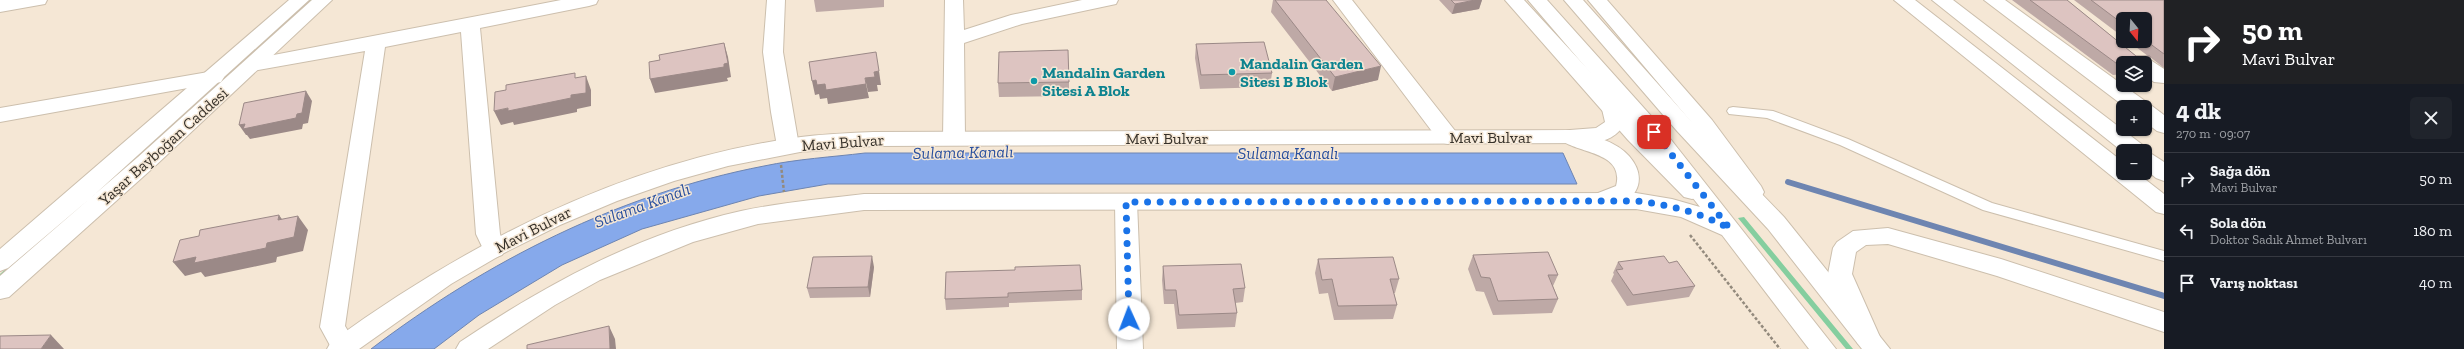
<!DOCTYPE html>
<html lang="tr">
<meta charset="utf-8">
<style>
body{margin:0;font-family:"Zilla Slab",serif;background:#20242c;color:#f1f3f6;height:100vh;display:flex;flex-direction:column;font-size:15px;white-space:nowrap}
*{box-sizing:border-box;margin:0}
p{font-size:13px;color:#9ea1a6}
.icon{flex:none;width:22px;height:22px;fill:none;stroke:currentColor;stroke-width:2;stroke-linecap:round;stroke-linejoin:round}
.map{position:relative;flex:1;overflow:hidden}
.details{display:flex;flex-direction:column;background:#171b24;width:300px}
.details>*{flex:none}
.top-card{background:#202124;color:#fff;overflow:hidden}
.needle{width:26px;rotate:162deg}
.tools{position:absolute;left:2116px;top:12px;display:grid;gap:8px}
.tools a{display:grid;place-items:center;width:36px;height:36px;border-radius:6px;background:#171b24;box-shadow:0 1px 3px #0004;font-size:20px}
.pin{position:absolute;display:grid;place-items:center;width:34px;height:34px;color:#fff;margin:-17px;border-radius:8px;box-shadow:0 2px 6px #0006}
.me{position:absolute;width:44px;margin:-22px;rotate:358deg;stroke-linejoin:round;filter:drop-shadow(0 0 3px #0008)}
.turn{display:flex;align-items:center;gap:14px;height:84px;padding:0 12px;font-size:18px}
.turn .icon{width:52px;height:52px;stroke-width:2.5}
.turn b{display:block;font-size:28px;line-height:34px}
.round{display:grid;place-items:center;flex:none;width:42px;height:42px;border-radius:6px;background:#20242c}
.head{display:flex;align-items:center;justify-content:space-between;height:68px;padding:0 12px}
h1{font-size:24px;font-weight:800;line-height:30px}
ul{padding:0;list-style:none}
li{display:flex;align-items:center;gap:12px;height:52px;padding:0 12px;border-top:1px solid #363941}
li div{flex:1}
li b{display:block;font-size:15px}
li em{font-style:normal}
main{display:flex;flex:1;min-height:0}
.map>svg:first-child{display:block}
</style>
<main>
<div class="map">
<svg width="2164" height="349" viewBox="0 0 2164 349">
<rect width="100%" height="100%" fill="#f5e7d5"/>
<path fill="#85ce9f" d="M 309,0 L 313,0 L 219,86 L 0,278 L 0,274 L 217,86 Z
M 1744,217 L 1853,349 L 1846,349 L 1738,218 Z"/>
<path fill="#86a9eb" stroke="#6e85b1" d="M 865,153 L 1563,153 L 1577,184 L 828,184 L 759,196 L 642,229 L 562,265 L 479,315 L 434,349 L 371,349 C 487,261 619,194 764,166 C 797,159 832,157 865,153 Z"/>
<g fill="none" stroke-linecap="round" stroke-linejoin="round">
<path stroke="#6e85b1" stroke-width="6" d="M 1788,182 L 2164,296"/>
<defs>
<path id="service" d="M 1733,107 L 1773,111 L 1848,139 L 1992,203 L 2164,251 L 2164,261 L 1983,210 L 1840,145 L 1767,118 L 1729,114 L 1727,111 L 1729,108 Z"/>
<path id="minor" d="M 0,0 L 47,0 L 45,4 L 0,12 Z
M 561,0 L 598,0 L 596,4 L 589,6 L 480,28 L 500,234 L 506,249 L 502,255 L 494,258 L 486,255 L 476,234 L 461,32 L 385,47 L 345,326 L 357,346 L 355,349 L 332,349 L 320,327 L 365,51 L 253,71 L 246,69 L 243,65 L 246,61 L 253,59 Z
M 767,0 L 785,0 L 783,52 L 799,146 L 796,151 L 788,153 L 780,151 L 777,146 L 771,112 L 763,52 Z
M 945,0 L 963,0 L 964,30 L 1011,15 L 1082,0 L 1118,0 L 1116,4 L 1022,24 L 964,43 L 965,138 L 962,143 L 954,145 L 946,143 L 943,138 Z
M 1333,0 L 1352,0 L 1456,132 L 1459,137 L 1456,142 L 1448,144 L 1440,142 Z
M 1984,0 L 2005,0 L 2152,106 L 2164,115 L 2164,133 L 2157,131 L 2145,122 L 2145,107 L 2125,107 Z
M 2145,59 L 2152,61 L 2164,69 L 2164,83 L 2154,82 L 2145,75 L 2145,63 L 2136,63 Z
M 214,71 L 221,72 L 224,77 L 221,82 L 0,122 L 0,108 Z
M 1126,194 L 1134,196 L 1137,202 L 1143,349 L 1117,349 L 1115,202 L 1118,196 Z"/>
<path id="tertiary" d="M 289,0 L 309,0 L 94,195 L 8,268 L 0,271 L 0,249 Z
M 312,0 L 332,0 L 154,167 L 9,297 L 0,299 L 0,276 L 138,157 Z"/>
<path id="secondary" d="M 1505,0 L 1524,0 L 1644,130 L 1700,185 L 1703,191 L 1700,197 L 1692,199 L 1684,197 L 1628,140 Z
M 1588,0 L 1607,0 L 1712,120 L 1761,186 L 1764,192 L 1761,198 L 1753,200 L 1745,198 L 1698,130 Z
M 1570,130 C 1590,135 1615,140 1629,156 C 1656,187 1622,215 1593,207 L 1590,201 L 1593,195 L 1616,186 C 1626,149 1570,154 1559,137 L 1562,132 Z"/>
<path id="primary" d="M 1528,0 L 1547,0 L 1661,127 L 1836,349 L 1809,349 L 1722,235 L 1681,217 L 1636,209 L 864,210 L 758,224 L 693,242 L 600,280 L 555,305 L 488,349 L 456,349 L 460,342 C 547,284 638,234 741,211 C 782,202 823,199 864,194 L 1636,193 L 1672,199 L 1700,207 L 1623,110 L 1626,122 C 1617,137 1607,141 1590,143 L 873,146 L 800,152 L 728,166 L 674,181 L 617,201 L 560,225 L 504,253 L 451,284 L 359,349 L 327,349 L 331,342 C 470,241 628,160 801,137 C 825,134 849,133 873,132 L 1570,130 L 1596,128 L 1605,122 L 1602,109 L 1605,104 L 1617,104 Z
M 1564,0 L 1583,0 L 1691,121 L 1784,217 L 1890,349 L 1862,349 L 1768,229 L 1677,131 Z"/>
<path id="motorway" d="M 1894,0 L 1915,0 L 2123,162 L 2123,173 L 2137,173 L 2164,194 L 2164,214 L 2156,212 Z
M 1932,0 L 1953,0 L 2144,146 L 2147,151 L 2164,162 L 2164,181 L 2156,178 L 2145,169 L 2145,151 L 2123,152 Z
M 1888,228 L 2001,259 L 2164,312 L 2164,332 L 1997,276 L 1888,244 L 1866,245 L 1856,252 L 1852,274 L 1880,337 L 1876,344 L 1867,347 L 1858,344 L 1828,274 L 1833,248 L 1837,242 L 1853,231 Z"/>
</defs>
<use href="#service" stroke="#ccbfad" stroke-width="2"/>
<use href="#minor" stroke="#ccbfad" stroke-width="2"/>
<use href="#tertiary" stroke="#ccbfad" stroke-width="2"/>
<use href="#secondary" stroke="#ccbfad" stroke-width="2"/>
<use href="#primary" stroke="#ccbfad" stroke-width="2"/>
<use href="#motorway" stroke="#ccbfad" stroke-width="2"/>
<path stroke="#938a7d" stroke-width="2.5" stroke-dasharray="3 2" stroke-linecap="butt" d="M 781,165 L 784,192
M 1690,235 L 1780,349"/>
<use href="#service" fill="#fff" fill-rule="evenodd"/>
<use href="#minor" fill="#fff" fill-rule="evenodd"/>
<use href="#tertiary" fill="#fff" fill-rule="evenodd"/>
<use href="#secondary" fill="#fff" fill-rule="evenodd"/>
<use href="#primary" fill="#fff" fill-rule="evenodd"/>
<use href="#motorway" fill="#fff" fill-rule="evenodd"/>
</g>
<path fill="#bea9a6" d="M 814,0 L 884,0 L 884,7 L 816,12 Z
M 1273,0 L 1326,0 L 1378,80 L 1332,91 L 1271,12 Z
M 1439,0 L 1482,0 L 1479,9 L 1452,14 Z
M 2012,0 L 2067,0 L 2136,56 L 2148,56 L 2128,41 L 2145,41 L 2145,19 L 2123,19 L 2123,37 L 2074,0 L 2164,0 L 2164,68 L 2150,57 L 2150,63 L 2145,69 L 2145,63 L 2123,63 L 2123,74 L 2113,75 Z
M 1196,44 L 1272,73 L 1270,87 L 1200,89 L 1195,58 Z
M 1069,82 L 1069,96 L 999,97 L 998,83 Z
M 1473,255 L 1558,275 L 1553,286 L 1558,299 L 1552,313 L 1493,315 L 1484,292 L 1476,291 L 1468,269 Z
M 1318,259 L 1399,279 L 1395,293 L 1394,293 L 1397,305 L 1393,319 L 1334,320 L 1328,293 L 1319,294 L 1315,273 Z
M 1618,262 L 1669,263 L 1695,286 L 1689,297 L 1627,306 L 1611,281 L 1614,274 L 1613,273 Z
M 1163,266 L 1245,288 L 1243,302 L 1235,303 L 1237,313 L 1235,327 L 1177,329 L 1174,304 L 1164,304 L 1162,280 Z
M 874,267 L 870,297 L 810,298 L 807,288 Z
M 946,272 L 1082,290 L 1082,300 L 1009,303 L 1009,307 L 946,310 L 945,299 Z"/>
<path fill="#9b8987" d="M 1475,0 L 1482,0 L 1479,9 L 1452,14 L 1455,4 Z
M 724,43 L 728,57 L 731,77 L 727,78 L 728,81 L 655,93 L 650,79 Z
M 1381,66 L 1378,80 L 1332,91 L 1335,77 Z
M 879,71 L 881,85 L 877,85 L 878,91 L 868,92 L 865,78 L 874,72 Z
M 586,76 L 591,90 L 591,106 L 577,109 L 577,112 L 514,125 L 513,122 L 501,125 L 494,111 L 571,95 Z
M 816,80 L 825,84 L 866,84 L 869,98 L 828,104 L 827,98 L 820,99 L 819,94 L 815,95 L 812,81 Z
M 306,91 L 312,101 L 308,123 L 303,124 L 302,129 L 250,139 L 247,135 L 246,135 L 239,125 Z
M 279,215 L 289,229 L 278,220 Z
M 298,216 L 308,230 L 303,251 L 277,257 L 276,262 L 205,277 L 201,272 L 185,276 L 173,262 Z
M 872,256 L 874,267 L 870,297 L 868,287 Z
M 609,326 L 615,339 L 616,349 L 610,349 Z
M 51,335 L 64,349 L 41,349 Z"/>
<path fill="#ddc4c1" stroke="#9b8987" d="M 1275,0 L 1326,0 L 1381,66 L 1335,77 Z
M 1451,0 L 1475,0 L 1455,4 Z
M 2030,0 L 2067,0 L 2136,56 L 2150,56 L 2150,63 L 2123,63 L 2123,66 L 2120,66 Z
M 2091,0 L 2164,0 L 2164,54 L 2145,40 L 2145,19 L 2123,19 L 2123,24 Z
M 1264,42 L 1272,73 L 1201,75 L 1196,44 Z
M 724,43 L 728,63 L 724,64 L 724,67 L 650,79 L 649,62 L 660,60 L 659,55 Z
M 1068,50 L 1069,82 L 998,83 L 999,52 Z
M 876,52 L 879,71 L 874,72 L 875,77 L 865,78 L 866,84 L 826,90 L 825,84 L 817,85 L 816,80 L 812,81 L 809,62 Z
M 575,73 L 575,78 L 586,76 L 586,93 L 571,95 L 571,98 L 508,111 L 508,108 L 494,111 L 495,92 L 506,90 L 506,85 Z
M 306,91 L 302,113 L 297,114 L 296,118 L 243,129 L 245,124 L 239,125 L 244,103 Z
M 279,215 L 278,220 L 298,216 L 294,237 L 267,243 L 266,248 L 194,263 L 196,257 L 173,262 L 180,240 L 199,236 L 200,230 Z
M 1548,252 L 1558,275 L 1548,275 L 1558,299 L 1498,301 L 1490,278 L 1481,277 L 1473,255 Z
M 872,256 L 868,287 L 807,288 L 813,257 Z
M 1664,256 L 1669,263 L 1677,261 L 1695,286 L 1633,295 L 1616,270 L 1623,269 L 1618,262 Z
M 1393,257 L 1399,279 L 1390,279 L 1397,305 L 1338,306 L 1332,279 L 1322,280 L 1318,259 Z
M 1241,264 L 1245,288 L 1233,289 L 1237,313 L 1179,315 L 1176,290 L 1165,290 L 1163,266 Z
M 1080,265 L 1082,290 L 1008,293 L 1008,297 L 945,299 L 946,272 L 1015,270 L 1015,267 Z
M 609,326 L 610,349 L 527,349 L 527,345 Z
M 51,335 L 41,349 L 0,349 L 0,336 Z"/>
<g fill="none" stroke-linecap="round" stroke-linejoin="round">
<path stroke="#1a73e8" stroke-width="7" stroke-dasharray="0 12.6" d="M 1129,319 L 1126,202 L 1636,201 C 1670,205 1700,212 1730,229 L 1654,132"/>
</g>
<g fill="#0f9aa8" stroke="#f5e7d5" stroke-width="1.5">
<circle cx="1232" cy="72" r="4"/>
<circle cx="1034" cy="81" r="4"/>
</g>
<g text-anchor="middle" stroke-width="3" stroke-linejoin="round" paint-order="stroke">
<g font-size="16" font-weight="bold" fill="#0d838f" stroke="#f5e7d5" text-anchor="start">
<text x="1240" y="69">Mandalin Garden<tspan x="1240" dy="18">Sitesi B Blok</tspan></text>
<text x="1042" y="78">Mandalin Garden<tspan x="1042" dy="18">Sitesi A Blok</tspan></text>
</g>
<g font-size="16" fill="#36312a" stroke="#f5e7d5">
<text x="1491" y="143">Mavi Bulvar</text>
<text x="1167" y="144">Mavi Bulvar</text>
<text transform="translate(843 142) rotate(-4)" y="6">Mavi Bulvar</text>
<text transform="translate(163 146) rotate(-42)" y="6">Yaşar Bayboğan Caddesi</text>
<text transform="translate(533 229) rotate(-27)" y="6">Mavi Bulvar</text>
</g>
<g font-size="17" font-style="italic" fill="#2a509e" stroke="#f5e7d5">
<text transform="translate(963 152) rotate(-1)" y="6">Sulama Kanalı</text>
<text x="1288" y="159">Sulama Kanalı</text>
<text transform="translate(642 205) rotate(-20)" y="6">Sulama Kanalı</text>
</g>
</g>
</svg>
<div class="tools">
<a><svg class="needle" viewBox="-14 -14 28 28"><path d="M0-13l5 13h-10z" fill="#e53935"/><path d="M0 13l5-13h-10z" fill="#9ea1a6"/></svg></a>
<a><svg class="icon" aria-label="layers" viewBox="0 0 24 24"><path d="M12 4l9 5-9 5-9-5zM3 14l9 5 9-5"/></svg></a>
<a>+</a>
<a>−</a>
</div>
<div class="pin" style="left:1654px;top:132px;background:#d93025"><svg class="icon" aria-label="arrive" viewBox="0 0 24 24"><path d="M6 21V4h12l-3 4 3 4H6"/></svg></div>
<svg class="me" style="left:1129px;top:319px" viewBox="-20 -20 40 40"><circle r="19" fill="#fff"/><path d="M0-13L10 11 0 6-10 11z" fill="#1a73e8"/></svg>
</div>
<section class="details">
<div class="top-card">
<div class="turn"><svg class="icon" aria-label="right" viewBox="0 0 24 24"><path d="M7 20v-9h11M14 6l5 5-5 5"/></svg><div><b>50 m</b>Mavi Bulvar</div></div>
</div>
<div class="head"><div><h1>4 dk</h1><p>270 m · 09:07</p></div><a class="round"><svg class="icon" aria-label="close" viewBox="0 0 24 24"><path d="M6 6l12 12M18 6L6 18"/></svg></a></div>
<ul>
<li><svg class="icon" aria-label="right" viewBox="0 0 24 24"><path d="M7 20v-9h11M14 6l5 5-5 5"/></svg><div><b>Sağa dön</b><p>Mavi Bulvar</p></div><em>50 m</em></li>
<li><svg class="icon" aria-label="left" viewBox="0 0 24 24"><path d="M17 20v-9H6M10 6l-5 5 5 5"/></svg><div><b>Sola dön</b><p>Doktor Sadık Ahmet Bulvarı</p></div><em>180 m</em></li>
<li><svg class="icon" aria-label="arrive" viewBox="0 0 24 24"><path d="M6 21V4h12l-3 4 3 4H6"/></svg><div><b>Varış noktası</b></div><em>40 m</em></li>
</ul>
</section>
</main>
